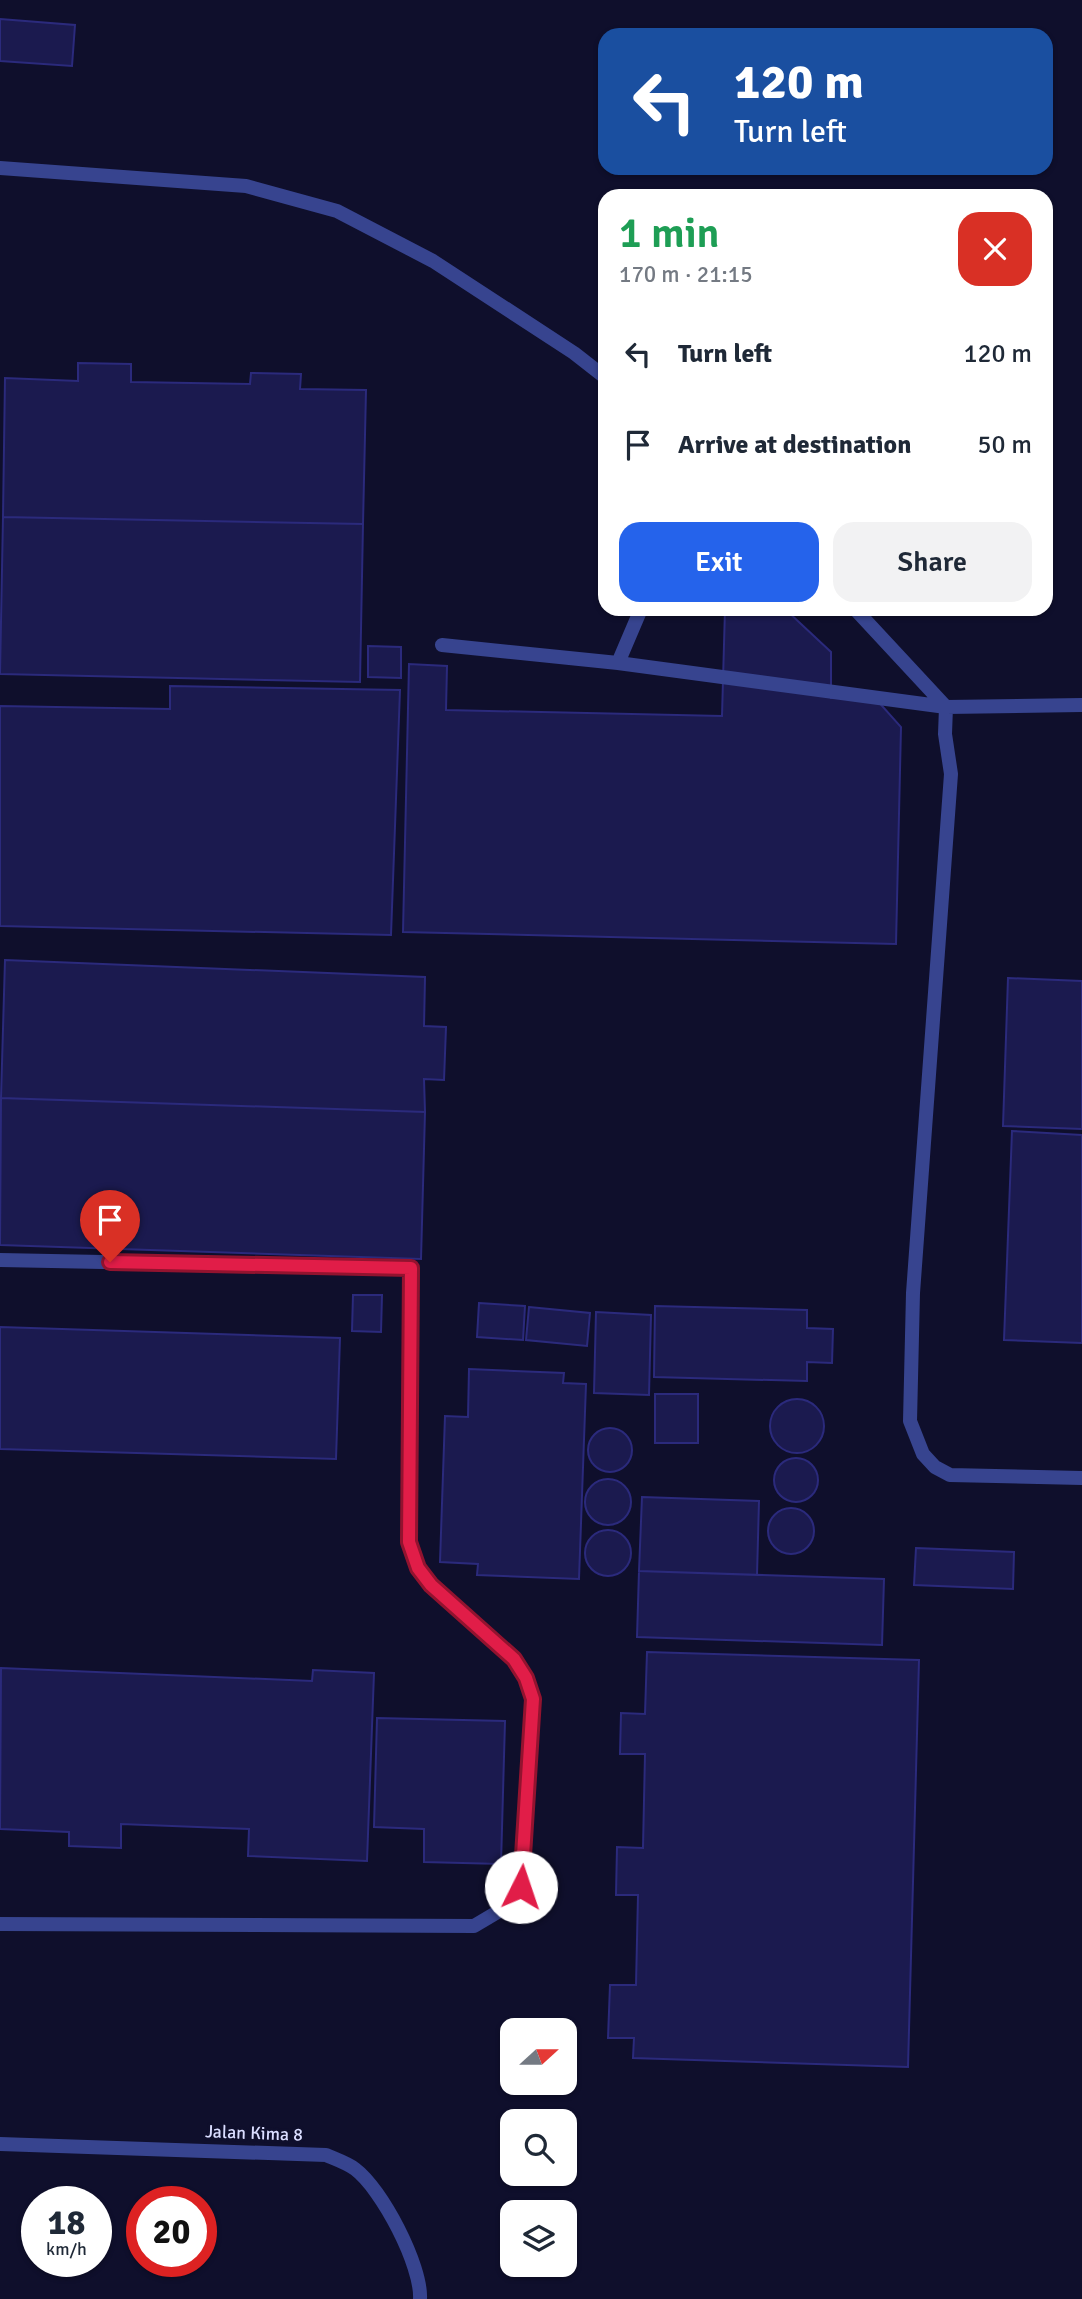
<!DOCTYPE html>
<meta charset="utf-8">
<style>
body{margin:0;font-family:Signika,sans-serif;background:#f2f2f3;color:#1f2937;height:100vh;display:flex;flex-direction:column;font-size:26px;white-space:nowrap}
*{box-sizing:border-box;margin:0}
p{font-size:23px;color:#747a83}
.icon{flex:none;width:38px;height:38px;fill:none;stroke:currentColor;stroke-width:2;stroke-linecap:round;stroke-linejoin:round}
.map{position:relative;flex:1;overflow:hidden}
.panel{position:absolute;left:598px;top:189px;width:455px;height:427px;display:flex;flex-direction:column;background:#fff;border-radius:21px;box-shadow:0 2px 5px #0004}
.panel>*{flex:none}
.guide{position:absolute;left:598px;top:28px;width:455px;height:147px;border-radius:21px;box-shadow:0 2px 5px #0004;background:#1a4fa0;color:#fff;overflow:hidden}
.needle{width:46px;rotate:69deg}
.fabs{position:absolute;left:500px;top:2018px;display:grid;gap:14px}
.fabs a{display:grid;place-items:center;width:77px;height:77px;border-radius:14px;background:#fff;box-shadow:0 2px 5px #0004;font-size:35px}
.speed{position:absolute;left:21px;top:2186px;display:flex;gap:14px;font-size:35px;font-weight:700;text-align:center}
.speed>*{display:grid;place-content:center;width:91px;height:91px;border-radius:50%;background:#fff;box-shadow:0 2px 5px #0004;line-height:1}
.speed small{font-size:18px;font-weight:400}
.speed .limit{border:10px solid #d22;background:#fff;color:#111}
.pin{position:absolute;display:grid;place-items:center;width:60px;height:60px;color:#fff;margin:-72px -30px;border-radius:50% 50% 50% 0;rotate:-45deg;box-shadow:0 0 7px #0007}
.pin .icon{rotate:45deg}
.me{position:absolute;width:77px;margin:-38px;rotate:4deg;stroke-linejoin:round;filter:drop-shadow(0 0 5px #0008)}
.turn{display:flex;align-items:center;gap:24px;height:147px;padding:0 21px;font-size:32px}
.turn .icon{width:91px;height:91px;stroke-width:2.5}
.turn b{display:block;font-size:49px;line-height:60px}
.round{display:grid;place-items:center;flex:none;width:74px;height:74px;border-radius:21px;background:#f2f2f3}
.head{display:flex;align-items:center;justify-content:space-between;height:119px;padding:0 21px}
h1{font-size:42px;font-weight:600;line-height:52px;color:#1e9e55}
.primary-button{display:flex;gap:14px;margin-top:auto;padding:14px 21px}
.primary-button a{flex:1;height:80px;border-radius:21px;background:#2563eb;color:#fff;font-size:28px;font-weight:600;line-height:80px;text-align:center}
.primary-button a+a{background:#f2f2f3;color:#1f2937}
ul{padding:0;list-style:none}
li{display:flex;align-items:center;gap:21px;height:91px;padding:0 21px}
li div{flex:1}
li b{display:block;font-size:26px}
li em{font-style:normal}
.map>svg:first-child{display:block}
</style>
<div class="map">
<svg width="1082" height="2299" viewBox="0 0 1082 2299">
<rect width="100%" height="100%" fill="#0f0f2c"/>
<path fill="#1b1a4f" stroke="#2b2a7c" stroke-width="2" d="M 0,19 L 75,25 L 72,66 L 0,61 Z
M 78,363 L 131,364 L 131,382 L 250,384 L 251,373 L 301,374 L 300,389 L 366,390 L 363,524 L 3,517 L 5,378 L 78,381 Z
M 3,517 L 363,524 L 360,682 L 0,674 Z
M 725,609 L 785,609 L 831,652 L 831,698 L 875,698 L 901,727 L 896,944 L 403,932 L 409,664 L 447,666 L 446,710 L 722,716 Z
M 368,646 L 401,647 L 401,678 L 368,677 Z
M 170,686 L 400,690 L 391,935 L 0,926 L 0,706 L 170,709 Z
M 5,960 L 425,977 L 424,1026 L 446,1027 L 444,1080 L 424,1079 L 425,1112 L 1,1098 Z
M 1008,978 L 1082,981 L 1082,1129 L 1003,1126 Z
M 1,1098 L 425,1112 L 421,1259 L 0,1245 Z
M 1012,1131 L 1082,1135 L 1082,1343 L 1004,1340 Z
M 353,1295 L 382,1295 L 381,1332 L 352,1331 Z
M 479,1303 L 525,1306 L 523,1340 L 477,1337 Z
M 655,1306 L 807,1310 L 807,1328 L 833,1329 L 832,1363 L 807,1362 L 807,1381 L 654,1377 Z
M 529,1307 L 590,1313 L 587,1346 L 526,1340 Z
M 596,1312 L 651,1315 L 649,1395 L 594,1393 Z
M 0,1327 L 340,1338 L 336,1459 L 0,1449 Z
M 469,1369 L 564,1373 L 563,1383 L 586,1384 L 579,1579 L 477,1575 L 478,1564 L 440,1562 L 445,1416 L 468,1417 Z
M 655,1394 L 698,1394 L 698,1443 L 655,1443 Z
M770 1426a27 27 0 1 1 54 0a27 27 0 1 1-54 0Z
M588 1450a22 22 0 1 1 44 0a22 22 0 1 1-44 0Z
M774 1480a22 22 0 1 1 44 0a22 22 0 1 1-44 0Z
M585 1502a23 23 0 1 1 46 0a23 23 0 1 1-46 0Z
M 642,1497 L 759,1501 L 757,1575 L 639,1571 Z
M768 1531a23 23 0 1 1 46 0a23 23 0 1 1-46 0Z
M585 1553a23 23 0 1 1 46 0a23 23 0 1 1-46 0Z
M 916,1548 L 1014,1552 L 1013,1589 L 914,1585 Z
M 639,1571 L 884,1579 L 882,1645 L 637,1637 Z
M 647,1652 L 919,1660 L 908,2067 L 633,2058 L 634,2038 L 608,2038 L 610,1985 L 636,1985 L 638,1895 L 616,1895 L 617,1847 L 643,1848 L 645,1754 L 620,1754 L 621,1713 L 645,1714 Z
M 1,1668 L 312,1681 L 313,1670 L 374,1673 L 367,1861 L 248,1856 L 249,1829 L 121,1824 L 121,1848 L 69,1846 L 69,1832 L 0,1829 Z
M 377,1718 L 505,1721 L 501,1864 L 424,1862 L 424,1829 L 374,1827 Z"/>
<g fill="none" stroke-linecap="round" stroke-linejoin="round">
<path stroke="#37448f" stroke-width="14" d="M 0,168 L 246,186 L 337,211 L 433,261 L 574,353 L 606,378
M 641,609 L 618,663 L 946,707 L 1082,705
M 855,609 L 946,707 L 945,734 L 951,774 L 913,1293 L 910,1421 L 923,1454 L 935,1467 L 950,1475 L 1082,1478
M 442,645 L 618,663
M 0,1260 L 411,1268 L 409,1542 L 418,1568 L 431,1585 L 514,1659 L 526,1678 L 533,1699 L 521,1887 L 501,1910 L 474,1926 L 0,1924"/>
<path stroke="#37448f" stroke-width="14" d="M 0,2144 L 326,2155 C 335,2159 347,2163 355,2169 C 382,2189 422,2266 420,2299"/>
</g>
<g fill="none" stroke-linecap="round" stroke-linejoin="round">
<defs>
<path id="route" d="M 110,1262 L 411,1268 L 409,1542 L 418,1568 L 431,1585 L 514,1659 L 526,1678 L 533,1699 L 521,1887"/>
</defs>
<use href="#route" stroke="#92132f" stroke-width="18"/>
<use href="#route" stroke="#e11d48" stroke-width="12"/>
</g>
<g text-anchor="middle" stroke-width="6" stroke-linejoin="round" paint-order="stroke">
<g font-size="18" fill="#daddff" stroke="#0f0f2c">
<text transform="translate(254 2133) rotate(2)" y="6">Jalan Kima 8</text>
</g>
</g>
</svg>
<div class="fabs">
<a><svg class="needle" viewBox="-14 -14 28 28"><path d="M0-13l5 13h-10z" fill="#e53935"/><path d="M0 13l5-13h-10z" fill="#747a83"/></svg></a>
<a><svg class="icon" aria-label="search" viewBox="0 0 24 24"><circle cx="10" cy="10" r="6"/><path d="M15 15l6 6"/></svg></a>
<a><svg class="icon" aria-label="layers" viewBox="0 0 24 24"><path d="M12 4l9 5-9 5-9-5zM3 14l9 5 9-5"/></svg></a>
</div>
<div class="speed"><div>18<small>km/h</small></div><div class="limit">20</div></div>
<div class="pin" style="left:110px;top:1262px;background:#d93025"><svg class="icon" aria-label="arrive" viewBox="0 0 24 24"><path d="M6 21V4h12l-3 4 3 4H6"/></svg></div>
<svg class="me" style="left:521px;top:1887px" viewBox="-20 -20 40 40"><circle r="19" fill="#fff"/><path d="M0-13L10 11 0 6-10 11z" fill="#e11d48"/></svg>
<div class="guide">
<div class="turn"><svg class="icon" aria-label="left" viewBox="0 0 24 24"><path d="M17 20v-9H6M10 6l-5 5 5 5"/></svg><div><b>120 m</b>Turn left</div></div>
</div>
<section class="panel">
<div class="head"><div><h1>1 min</h1><p>170 m · 21:15</p></div><a class="round" style="background:#d93025;color:#fff"><svg class="icon" aria-label="close" viewBox="0 0 24 24"><path d="M6 6l12 12M18 6L6 18"/></svg></a></div>
<ul>
<li><svg class="icon" aria-label="left" viewBox="0 0 24 24"><path d="M17 20v-9H6M10 6l-5 5 5 5"/></svg><div><b>Turn left</b></div><em>120 m</em></li>
<li><svg class="icon" aria-label="arrive" viewBox="0 0 24 24"><path d="M6 21V4h12l-3 4 3 4H6"/></svg><div><b>Arrive at destination</b></div><em>50 m</em></li>
</ul>
<div class="primary-button"><a>Exit</a><a>Share</a></div>
</section>
</div>
